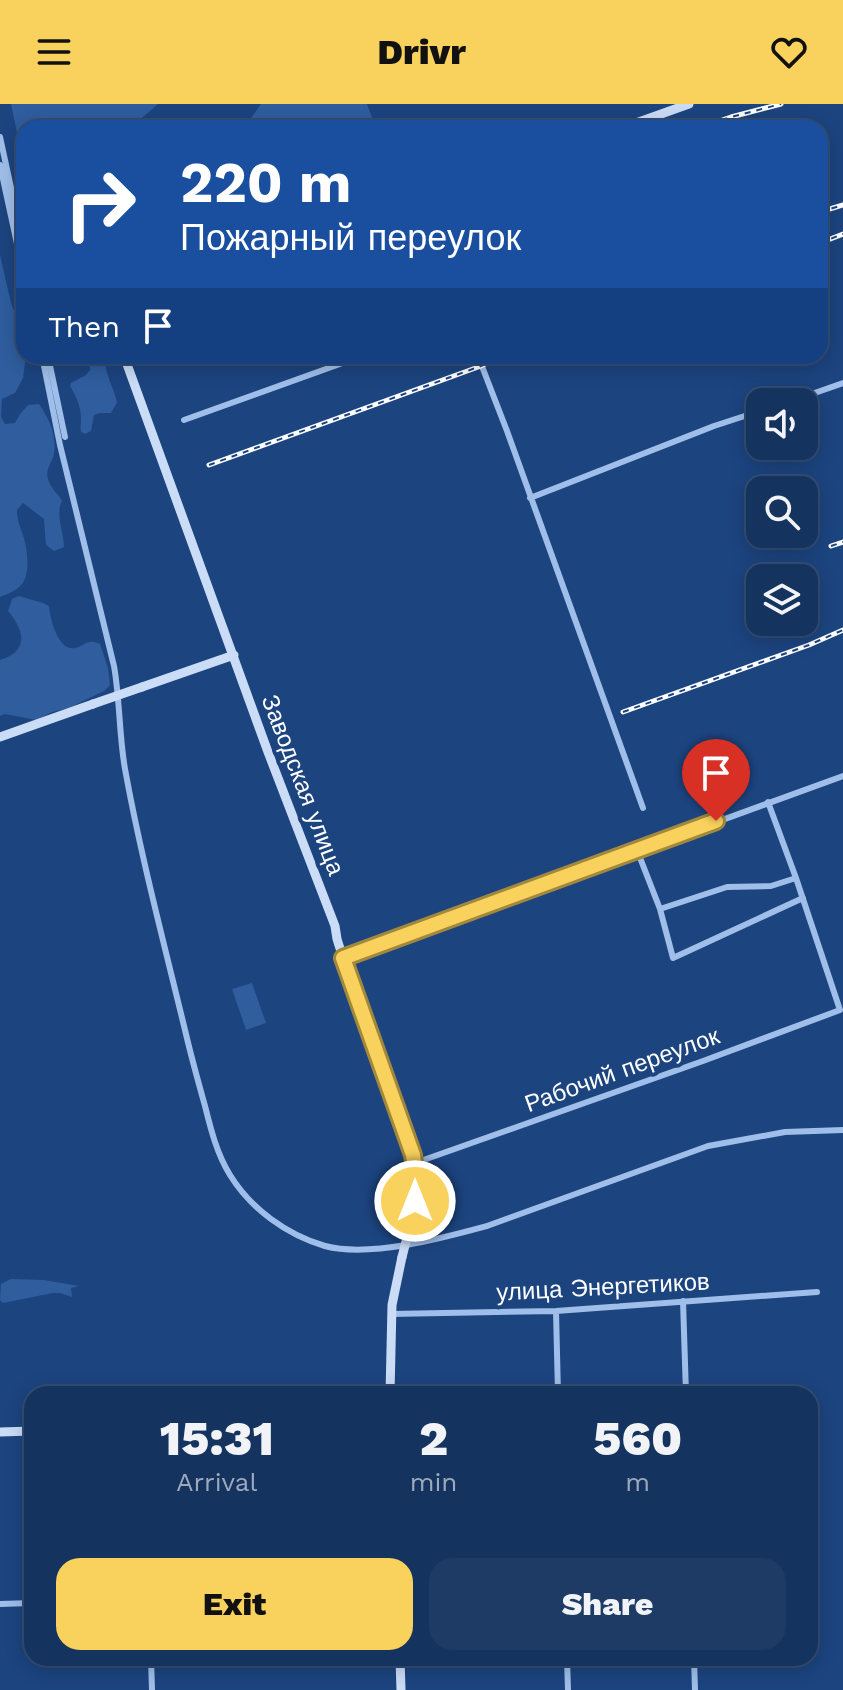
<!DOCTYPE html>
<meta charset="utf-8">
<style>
body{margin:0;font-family:"Work Sans",sans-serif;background:#1e3b65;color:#f1f3f6;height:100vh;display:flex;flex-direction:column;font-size:30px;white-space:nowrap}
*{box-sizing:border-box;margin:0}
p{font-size:26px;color:#9daabd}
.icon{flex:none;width:44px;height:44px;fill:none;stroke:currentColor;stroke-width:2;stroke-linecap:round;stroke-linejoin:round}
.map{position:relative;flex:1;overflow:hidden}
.panel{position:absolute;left:24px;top:1282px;width:794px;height:280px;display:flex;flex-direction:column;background:#15335f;border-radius:24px;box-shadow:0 4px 20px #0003,0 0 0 2px #344e74}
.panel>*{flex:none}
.guide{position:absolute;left:16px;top:16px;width:812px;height:244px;border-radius:24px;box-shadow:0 4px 20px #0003,0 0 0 2px #344e74;background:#1a4fa0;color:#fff;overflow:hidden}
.controls{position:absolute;left:746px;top:284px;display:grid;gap:16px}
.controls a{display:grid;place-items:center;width:72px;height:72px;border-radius:16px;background:#15335f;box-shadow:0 4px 20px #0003,0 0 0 2px #344e74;font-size:40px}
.pin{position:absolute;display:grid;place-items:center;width:68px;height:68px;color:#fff;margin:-82px -34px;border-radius:50% 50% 50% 0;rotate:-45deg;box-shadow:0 0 8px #0007}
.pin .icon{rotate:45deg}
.me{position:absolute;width:88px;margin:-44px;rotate:0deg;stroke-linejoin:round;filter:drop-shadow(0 0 6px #0008)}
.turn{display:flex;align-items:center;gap:28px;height:168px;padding:0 32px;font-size:36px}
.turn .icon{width:104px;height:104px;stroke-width:2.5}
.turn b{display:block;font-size:56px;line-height:68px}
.then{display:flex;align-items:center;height:76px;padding:0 32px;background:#0003;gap:16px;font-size:30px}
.eta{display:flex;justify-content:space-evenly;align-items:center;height:136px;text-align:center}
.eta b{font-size:48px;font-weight:800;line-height:56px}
.button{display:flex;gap:16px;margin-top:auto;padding:16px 32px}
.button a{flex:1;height:92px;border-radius:24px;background:#f9d15d;color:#111;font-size:32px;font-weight:800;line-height:92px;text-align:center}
.button a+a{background:#1e3b65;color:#f1f3f6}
header{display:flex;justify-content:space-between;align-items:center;height:104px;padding:0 32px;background:#f9d15d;color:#111;font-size:36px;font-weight:800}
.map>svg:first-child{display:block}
</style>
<header><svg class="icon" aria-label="menu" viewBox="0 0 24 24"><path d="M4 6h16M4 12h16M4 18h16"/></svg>Drivr<svg class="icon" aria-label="heart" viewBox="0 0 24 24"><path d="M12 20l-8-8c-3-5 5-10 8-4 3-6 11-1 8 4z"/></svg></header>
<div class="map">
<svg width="843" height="1586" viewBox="0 0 843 1586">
<rect width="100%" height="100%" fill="#1c447f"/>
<path fill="#2f5d9e" d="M 11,0 L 158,0 L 130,24 L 24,24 L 24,62 Z
M 261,0 L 367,0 L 376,24 L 244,24 Z
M 0,151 L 11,199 L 22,228 L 24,252 L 26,252 L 23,274 L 15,289 L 2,295 L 1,313 L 5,320 L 15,319 L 20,310 L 28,301 L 39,300 C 49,315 57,330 54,350 C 52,359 45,365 48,375 C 50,384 58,389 62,397 C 55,411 64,428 64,443 L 54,447 L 46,441 L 44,415 L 23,399 L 17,406 C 17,416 20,422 23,431 C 27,443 31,469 22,480 C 16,487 8,490 0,493 Z
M 89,252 L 106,252 C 103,269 114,282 117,299 L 111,309 L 100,309 L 94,311 L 91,327 L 85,330 L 81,328 C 80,323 81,319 81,315 C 81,302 76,292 70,282 L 71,279 L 86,271 L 90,266 Z
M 19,492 L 43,499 L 49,502 C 50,514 58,548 75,544 C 86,542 86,534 100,540 L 108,564 L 110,581 L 104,587 L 69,604 L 52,608 L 36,616 L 5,610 L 0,612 L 0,556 C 29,547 25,527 8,507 L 12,495 Z
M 252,879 L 266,919 L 246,926 L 232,885 Z
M 11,1175 L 44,1176 L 79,1182 L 71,1184 L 72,1193 L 60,1189 L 53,1189 L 3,1199 L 0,1196 L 1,1180 Z"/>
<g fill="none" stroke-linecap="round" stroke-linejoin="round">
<path stroke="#9fbee9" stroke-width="6" d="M 0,33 L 24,144
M 0,61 L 24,172
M 42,252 L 60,341 L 114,562 C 120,596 119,631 125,665 C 141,753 164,839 185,926 C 191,952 198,977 205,1002 C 211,1026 217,1050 230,1071 C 251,1105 287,1131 325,1142 C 370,1154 443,1134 487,1122 L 708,1042 L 785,1028 L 843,1026
M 48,252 L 65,333
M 478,252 L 507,327 L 643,704
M 789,298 L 843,279
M 184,316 L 362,252
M 530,394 L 714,322 L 760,307
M 637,746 L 660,805 L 673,854 L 803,794
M 660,805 L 727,783 L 771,782 L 796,774
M 343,854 L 843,672
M 415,1059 L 703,957 L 840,906 L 796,774 L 768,698
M 683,1197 L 686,1290
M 556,1207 L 558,1290
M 391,1210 L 556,1207 L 817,1188
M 0,1500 L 32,1499
M 151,1554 L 152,1586
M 567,1554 L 568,1586
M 694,1554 L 695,1586"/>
<path stroke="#cbdcf7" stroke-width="9" d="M 622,24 L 689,0
M 124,252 L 268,648 L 335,822 L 337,835 L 343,854 L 410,1041 C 419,1072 415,1100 408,1130
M 142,583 L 234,551
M 0,633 L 93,600
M 390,1290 L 392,1201 L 402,1153
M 0,1328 L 32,1327
M 400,1554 L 401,1586"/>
<defs>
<path id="rail" d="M 699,24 L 731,13 L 781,0
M 820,108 L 843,101
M 820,139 L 843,130
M 209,361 L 481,262 L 501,252
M 831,442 L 843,438
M 623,608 L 809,541 L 843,526"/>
</defs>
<use href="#rail" stroke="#fff" stroke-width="5"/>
<use href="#rail" stroke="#1c447f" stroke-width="2" stroke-dasharray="6" stroke-linecap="butt"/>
<path stroke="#cbdcf7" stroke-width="9" d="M 93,600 L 142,583
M 402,1153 L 408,1130"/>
</g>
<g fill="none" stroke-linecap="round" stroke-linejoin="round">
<defs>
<path id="route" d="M 415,1097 L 416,1075 L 413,1051 L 343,854 L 716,717"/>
</defs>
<use href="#route" stroke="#a2883c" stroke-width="20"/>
<use href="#route" stroke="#f9d15d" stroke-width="14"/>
</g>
<g text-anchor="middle" stroke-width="8" stroke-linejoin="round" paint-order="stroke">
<g font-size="24" fill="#fff" stroke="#1c447f">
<text transform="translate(303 681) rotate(69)" y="8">Заводская улица</text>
<text transform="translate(622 966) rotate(-20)" y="8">Рабочий переулок</text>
<text transform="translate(603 1183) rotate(-3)" y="8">улица Энергетиков</text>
</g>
</g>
</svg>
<div class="controls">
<a><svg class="icon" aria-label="sound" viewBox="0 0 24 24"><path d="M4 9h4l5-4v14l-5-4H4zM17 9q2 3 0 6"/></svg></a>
<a><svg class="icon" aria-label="search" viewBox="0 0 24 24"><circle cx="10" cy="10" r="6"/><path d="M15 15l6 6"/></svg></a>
<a><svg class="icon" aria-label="layers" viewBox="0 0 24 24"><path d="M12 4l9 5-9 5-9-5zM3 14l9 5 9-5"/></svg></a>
</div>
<div class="pin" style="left:716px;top:717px;background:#d93025"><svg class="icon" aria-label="arrive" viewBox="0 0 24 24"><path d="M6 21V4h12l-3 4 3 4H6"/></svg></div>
<svg class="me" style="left:415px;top:1097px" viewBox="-20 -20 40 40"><circle r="17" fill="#f9d15d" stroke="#fff" stroke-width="3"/><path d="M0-11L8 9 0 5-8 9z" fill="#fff"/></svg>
<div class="guide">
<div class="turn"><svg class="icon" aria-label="right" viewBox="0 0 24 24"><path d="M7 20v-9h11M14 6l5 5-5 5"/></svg><div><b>220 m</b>Пожарный переулок</div></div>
<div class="then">Then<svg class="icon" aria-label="arrive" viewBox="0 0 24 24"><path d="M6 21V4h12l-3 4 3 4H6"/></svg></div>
</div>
<section class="panel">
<div class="eta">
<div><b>15:31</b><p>Arrival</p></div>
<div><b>2</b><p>min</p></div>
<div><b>560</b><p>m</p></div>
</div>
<div class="button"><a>Exit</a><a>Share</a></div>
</section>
</div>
